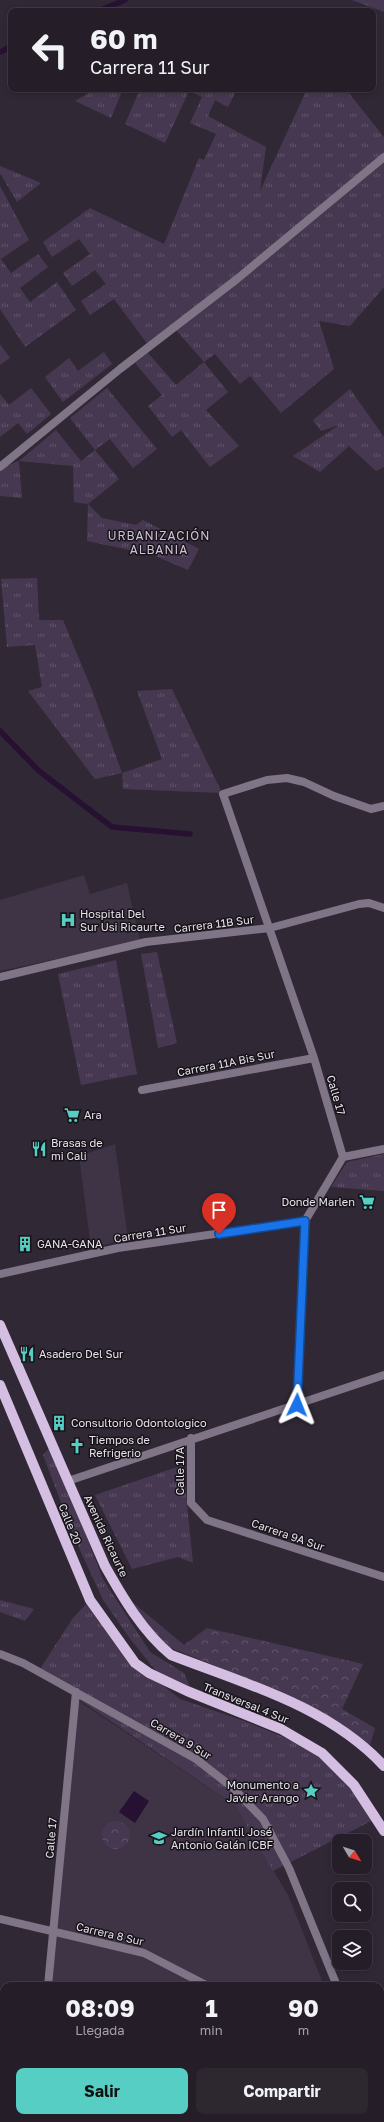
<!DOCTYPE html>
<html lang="es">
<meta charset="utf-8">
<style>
body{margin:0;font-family:"Golos Text",sans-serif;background:#2d2730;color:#f1f3f6;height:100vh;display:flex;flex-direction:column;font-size:15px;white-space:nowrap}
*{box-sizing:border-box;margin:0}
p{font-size:13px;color:#a3a2a8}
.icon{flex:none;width:22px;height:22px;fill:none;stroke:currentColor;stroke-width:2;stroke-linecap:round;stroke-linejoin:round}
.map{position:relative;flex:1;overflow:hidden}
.details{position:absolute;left:0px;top:1982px;width:384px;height:140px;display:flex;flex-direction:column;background:#251e28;border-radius:12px 12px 0 0;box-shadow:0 2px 6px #0003,0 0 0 1px #423c45}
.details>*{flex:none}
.top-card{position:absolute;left:8px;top:8px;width:368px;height:84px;border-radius:8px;box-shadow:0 2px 6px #0003,0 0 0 1px #423c45;background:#251e28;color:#f1f3f6;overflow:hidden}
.needle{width:26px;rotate:129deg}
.buttons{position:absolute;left:332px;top:1834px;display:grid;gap:8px}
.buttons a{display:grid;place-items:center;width:40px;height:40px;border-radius:8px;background:#251e28;box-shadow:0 2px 6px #0003,0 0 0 1px #423c45;font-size:20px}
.pin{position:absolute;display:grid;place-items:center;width:34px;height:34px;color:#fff;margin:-41px -17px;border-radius:50% 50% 50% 0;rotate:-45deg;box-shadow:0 0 4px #0007}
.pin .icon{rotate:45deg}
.me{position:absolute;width:44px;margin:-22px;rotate:2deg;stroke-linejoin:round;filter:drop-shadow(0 0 3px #0008)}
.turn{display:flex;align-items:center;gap:14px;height:84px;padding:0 16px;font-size:18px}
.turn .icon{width:52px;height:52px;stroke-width:2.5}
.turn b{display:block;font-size:28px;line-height:34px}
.eta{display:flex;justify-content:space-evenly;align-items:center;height:68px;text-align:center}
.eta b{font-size:24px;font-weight:700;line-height:28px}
.cta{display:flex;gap:8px;margin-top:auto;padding:8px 16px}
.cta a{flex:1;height:46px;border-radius:8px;background:#56cec3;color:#111;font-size:16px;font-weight:700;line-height:46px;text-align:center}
.cta a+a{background:#2d2730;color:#f1f3f6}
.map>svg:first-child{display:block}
</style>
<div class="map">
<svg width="384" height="2122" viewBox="0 0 384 2122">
<defs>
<pattern id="grass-tufts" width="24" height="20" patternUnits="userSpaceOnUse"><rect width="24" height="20" fill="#473851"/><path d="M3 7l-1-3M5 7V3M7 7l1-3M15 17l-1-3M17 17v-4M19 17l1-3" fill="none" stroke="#62546a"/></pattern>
<pattern id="park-crowns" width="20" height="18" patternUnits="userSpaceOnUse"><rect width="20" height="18" fill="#473851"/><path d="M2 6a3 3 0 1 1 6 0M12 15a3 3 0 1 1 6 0" fill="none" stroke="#62546a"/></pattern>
</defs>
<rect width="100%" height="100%" fill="#312836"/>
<path fill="#3f3346" d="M 84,875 L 90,894 L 127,883 L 140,941 L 0,971 L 0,900 Z
M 115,1144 L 128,1239 L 91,1248 L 79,1156 Z
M 77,1700 L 235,1805 L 289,1897 L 324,1986 L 48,1986 Z
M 33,2118 L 376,2118 L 378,2122 L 33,2122 Z"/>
<path fill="url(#grass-tufts)" d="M 352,0 L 384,0 L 384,12 Z
M 96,89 L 123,89 L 111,118 L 75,101 Z
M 140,89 L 237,89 L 228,107 L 215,100 L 208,116 L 266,147 L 260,191 L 307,89 L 349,89 L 348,92 L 384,137 L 384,287 L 350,326 L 319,321 L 334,369 L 281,413 L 250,376 L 240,384 L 215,354 L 204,362 L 228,392 L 206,410 L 239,446 L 210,467 L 181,430 L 172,437 L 148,406 L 162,395 L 135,363 L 148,353 L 176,385 L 204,362 L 176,330 L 149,346 L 114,299 L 90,315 L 81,301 L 106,284 L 95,270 L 72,286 L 63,273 L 90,254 L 79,239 L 52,257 L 43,242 L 90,208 L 164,244 L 199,158 L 204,160 L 216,134 L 190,123 L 202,97 L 189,91 L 165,143 L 125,124 Z
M 0,166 L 41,183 L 17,202 L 0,173 Z
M 0,186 L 29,240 L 1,259 L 11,273 L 38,254 L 48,267 L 20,288 L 30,302 L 57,282 L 76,310 L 25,347 L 0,309 Z
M 0,344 L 10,358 L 0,365 Z
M 104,352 L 112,364 L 63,402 L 45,377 L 69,358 L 78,371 Z
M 31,388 L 51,414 L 27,434 L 18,423 L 0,437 L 0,394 L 9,405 Z
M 107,388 L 157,449 L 133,468 L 110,439 L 95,450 L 119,479 L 88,504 L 102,518 L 136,525 L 143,520 L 199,549 L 188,570 L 153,555 L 87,541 L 88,504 L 74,502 L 73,466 L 19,461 L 22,498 L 0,496 L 0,468 L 19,461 L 56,430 L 81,461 L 95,450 L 70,418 Z
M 350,389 L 384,437 L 384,467 L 376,471 L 349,446 L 320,472 L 293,456 L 339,425 L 321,431 L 313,420 Z
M 37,578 L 39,620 L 63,620 L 94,695 L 122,773 L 162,759 L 137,691 L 172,689 L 222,793 L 123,789 L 122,773 L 95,779 L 28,691 L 42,687 L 35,645 L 7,647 L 1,579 Z
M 157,952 L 177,1043 L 158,1048 L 141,954 Z
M 116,960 L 137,1074 L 81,1085 L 58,974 Z
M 384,1154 L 384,1191 L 331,1187 L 347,1162 Z
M 51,1446 L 103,1579 L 150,1652 L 184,1673 L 195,1698 L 157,1672 L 131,1640 L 103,1600 L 75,1539 L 43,1455 Z
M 183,1465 L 193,1563 L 178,1557 L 132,1569 L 95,1495 Z
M 0,1600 L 34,1609 L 25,1621 L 0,1612 Z
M 90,1600 L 135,1663 L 180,1699 L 247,1722 L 322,1753 L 377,1818 L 273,1871 L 235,1805 L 38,1672 L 73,1618 Z
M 380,1995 L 384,1998 L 384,2091 L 380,2081 Z"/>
<path fill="url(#park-crowns)" d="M 119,1591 L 184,1645 L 207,1628 L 363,1664 L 342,1709 L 375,1728 L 370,1745 L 300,1700 L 159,1643 Z
M102 1835a14 14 0 1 1 28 0a14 14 0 1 1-28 0Z
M 89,2118 L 145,2118 L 148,2122 L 92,2122 Z"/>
<path fill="#261132" d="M 134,1791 L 149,1801 L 135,1823 L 119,1812 Z"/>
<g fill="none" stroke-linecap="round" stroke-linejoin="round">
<path stroke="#261132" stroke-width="5.5" d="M 98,11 L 125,0
M 0,52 L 11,47
M 0,731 L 39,771 L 112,827 L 190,834"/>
<path stroke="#7f7587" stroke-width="8" d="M 0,467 L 120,369 L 237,279 L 384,157
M 0,977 L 146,942 L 270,928 L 359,904 L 369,903 L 384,908
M 142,1090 L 314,1058
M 343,1157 L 384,1149
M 0,1274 L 118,1248 L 305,1221
M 297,1405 L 305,1221 L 343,1157 L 314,1058 L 223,794 L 267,780 L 287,778 L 304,782 L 334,796 L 371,809 L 384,806
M 191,1438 L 191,1503 L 207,1520 L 384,1577
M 68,1481 L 384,1375
M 0,1654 L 23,1663 L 196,1759 L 232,1787 L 263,1819 L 289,1868 L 337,1986
M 0,1919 L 144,1953 L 208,1986
M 48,1986 L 76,1692
M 365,2118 L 370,2122
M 378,2118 L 379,2122
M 33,2122 L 33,2118"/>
<path stroke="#d4bee2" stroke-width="10" d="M 0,1325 L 105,1566 C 123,1598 143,1632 171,1655 C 246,1684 328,1706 384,1766
M 0,1385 L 90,1600 L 135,1663 L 149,1673 L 187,1691 L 281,1729 L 322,1753 L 354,1785 L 384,1831"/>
</g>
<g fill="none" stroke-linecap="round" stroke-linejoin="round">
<defs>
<path id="route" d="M 219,1234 L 305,1221 L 297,1405"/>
</defs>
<use href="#route" stroke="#114b97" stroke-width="10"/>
<use href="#route" stroke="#1a73e8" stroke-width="7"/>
</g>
<defs>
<symbol id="hospital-bare" viewBox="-9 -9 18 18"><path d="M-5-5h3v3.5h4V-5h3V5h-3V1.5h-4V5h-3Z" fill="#56cec3" stroke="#171319" stroke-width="2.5" paint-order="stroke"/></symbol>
<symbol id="supermarket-bare" viewBox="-9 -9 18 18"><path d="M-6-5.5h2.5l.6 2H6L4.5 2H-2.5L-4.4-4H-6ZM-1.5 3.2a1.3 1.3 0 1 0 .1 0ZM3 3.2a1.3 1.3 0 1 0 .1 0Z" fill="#56cec3" stroke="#171319" stroke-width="2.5" paint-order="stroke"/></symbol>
<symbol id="restaurant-bare" viewBox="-9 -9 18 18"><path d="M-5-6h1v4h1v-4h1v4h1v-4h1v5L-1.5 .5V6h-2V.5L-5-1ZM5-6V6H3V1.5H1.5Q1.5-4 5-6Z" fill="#56cec3" stroke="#171319" stroke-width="2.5" paint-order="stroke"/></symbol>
<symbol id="building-bare" viewBox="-9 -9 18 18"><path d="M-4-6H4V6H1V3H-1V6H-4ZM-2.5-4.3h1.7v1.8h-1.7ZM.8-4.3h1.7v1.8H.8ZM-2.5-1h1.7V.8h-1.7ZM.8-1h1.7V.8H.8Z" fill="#56cec3" stroke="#171319" stroke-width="2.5" paint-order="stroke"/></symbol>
<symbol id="church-bare" viewBox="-9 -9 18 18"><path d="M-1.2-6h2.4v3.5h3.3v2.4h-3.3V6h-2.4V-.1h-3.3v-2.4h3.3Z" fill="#56cec3" stroke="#171319" stroke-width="2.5" paint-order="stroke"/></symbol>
<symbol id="sight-bare" viewBox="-9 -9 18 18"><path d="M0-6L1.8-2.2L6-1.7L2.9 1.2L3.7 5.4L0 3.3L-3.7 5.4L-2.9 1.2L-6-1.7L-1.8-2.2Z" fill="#56cec3" stroke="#171319" stroke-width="2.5" paint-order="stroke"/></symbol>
<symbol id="school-bare" viewBox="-9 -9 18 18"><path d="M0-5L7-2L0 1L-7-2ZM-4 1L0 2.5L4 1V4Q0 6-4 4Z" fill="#56cec3" stroke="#171319" stroke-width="2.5" paint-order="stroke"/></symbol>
</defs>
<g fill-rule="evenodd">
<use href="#hospital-bare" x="57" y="909" width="22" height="22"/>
<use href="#supermarket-bare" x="61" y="1104" width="22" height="22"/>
<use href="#restaurant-bare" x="28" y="1138" width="22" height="22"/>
<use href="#supermarket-bare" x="356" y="1191" width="22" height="22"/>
<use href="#building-bare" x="14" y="1233" width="22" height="22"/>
<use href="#restaurant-bare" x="16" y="1343" width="22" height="22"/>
<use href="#building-bare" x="48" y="1412" width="22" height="22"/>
<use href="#church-bare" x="66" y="1435" width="22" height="22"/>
<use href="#sight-bare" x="300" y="1780" width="22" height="22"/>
<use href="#school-bare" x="148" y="1827" width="22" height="22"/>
</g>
<g text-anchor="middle" stroke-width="3" stroke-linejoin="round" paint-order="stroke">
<g font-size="11" fill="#e7e2eb" stroke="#171319" text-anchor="start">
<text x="80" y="918">Hospital Del<tspan x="80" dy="13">Sur Usi Ricaurte</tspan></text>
<text x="84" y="1119">Ara</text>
<text x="51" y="1147">Brasas de<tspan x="51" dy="13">mi Cali</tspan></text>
<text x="355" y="1206" text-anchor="end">Donde Marlen</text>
<text x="37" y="1248">GANA-GANA</text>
<text x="39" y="1358">Asadero Del Sur</text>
<text x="71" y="1427">Consultorio Odontologico</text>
<text x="89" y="1444">Tiempos de<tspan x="89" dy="13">Refrigerio</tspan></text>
<text x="299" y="1789" text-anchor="end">Monumento a<tspan x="299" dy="13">Javier Arango</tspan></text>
<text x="171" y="1836">Jardín Infantil José<tspan x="171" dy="13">Antonio Galán ICBF</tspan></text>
</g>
<g font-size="11" fill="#e7e2eb" stroke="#171319">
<text transform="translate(214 924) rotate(-7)" y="4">Carrera 11B Sur</text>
<text transform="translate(226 1063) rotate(-11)" y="4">Carrera 11A Bis Sur</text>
<text transform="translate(336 1095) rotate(74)" y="4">Calle 17</text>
<text transform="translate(150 1233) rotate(-9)" y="4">Carrera 11 Sur</text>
<text transform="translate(180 1471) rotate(-90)" y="4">Calle 17A</text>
<text transform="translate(70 1524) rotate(68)" y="4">Calle 20</text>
<text transform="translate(288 1535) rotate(19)" y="4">Carrera 9A Sur</text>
<text transform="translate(106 1536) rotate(65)" y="4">Avenida Ricaurte</text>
<text transform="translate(246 1703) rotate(22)" y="4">Transversal 4 Sur</text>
<text transform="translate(181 1739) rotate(31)" y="4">Carrera 9 Sur</text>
<text transform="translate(51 1838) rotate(-85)" y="4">Calle 17</text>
<text transform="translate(110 1934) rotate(13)" y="4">Carrera 8 Sur</text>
</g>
<g font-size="12" letter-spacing="1" fill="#cdc2d4" stroke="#171319">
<text x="159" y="540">URBANIZACIÓN<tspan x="159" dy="14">ALBANIA</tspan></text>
</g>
</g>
</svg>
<div class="buttons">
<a><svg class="needle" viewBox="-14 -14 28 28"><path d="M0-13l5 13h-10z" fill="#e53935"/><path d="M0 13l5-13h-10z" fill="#a3a2a8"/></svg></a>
<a><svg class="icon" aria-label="search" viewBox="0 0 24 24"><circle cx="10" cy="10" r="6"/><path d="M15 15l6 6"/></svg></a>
<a><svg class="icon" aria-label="layers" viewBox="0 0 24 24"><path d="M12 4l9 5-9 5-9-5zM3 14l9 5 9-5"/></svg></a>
</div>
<div class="pin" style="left:219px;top:1234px;background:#d93025"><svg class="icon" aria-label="arrive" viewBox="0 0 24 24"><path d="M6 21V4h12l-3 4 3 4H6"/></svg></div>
<svg class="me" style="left:297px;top:1405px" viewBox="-20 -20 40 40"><path d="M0-17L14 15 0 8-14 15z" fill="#1a73e8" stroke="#fff" stroke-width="4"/></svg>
<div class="top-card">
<div class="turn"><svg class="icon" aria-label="left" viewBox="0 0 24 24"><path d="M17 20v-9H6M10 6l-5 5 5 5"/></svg><div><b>60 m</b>Carrera 11 Sur</div></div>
</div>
<section class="details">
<div class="eta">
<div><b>08:09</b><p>Llegada</p></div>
<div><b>1</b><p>min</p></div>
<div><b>90</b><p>m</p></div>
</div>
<div class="cta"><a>Salir</a><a>Compartir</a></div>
</section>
</div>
